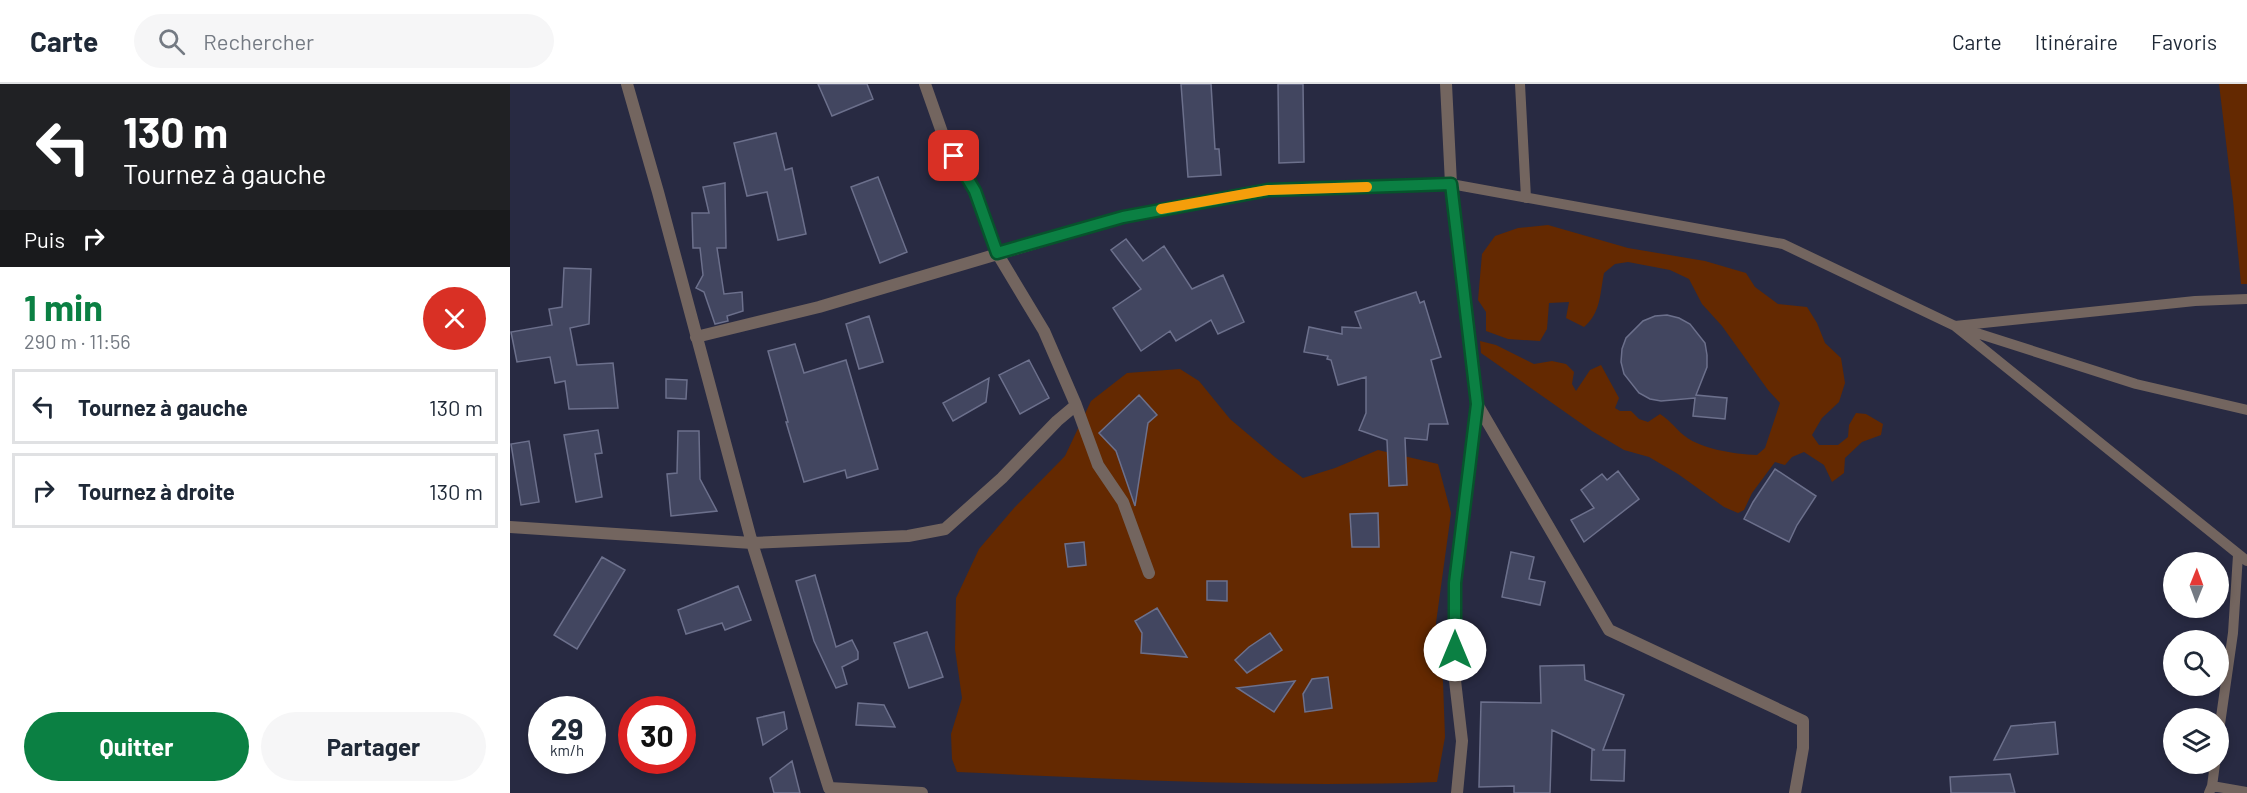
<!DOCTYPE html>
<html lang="fr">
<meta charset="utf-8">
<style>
body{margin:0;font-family:Barlow,sans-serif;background:#f6f6f7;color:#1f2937;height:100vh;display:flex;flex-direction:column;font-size:22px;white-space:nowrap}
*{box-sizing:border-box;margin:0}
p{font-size:20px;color:#747a83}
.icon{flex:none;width:33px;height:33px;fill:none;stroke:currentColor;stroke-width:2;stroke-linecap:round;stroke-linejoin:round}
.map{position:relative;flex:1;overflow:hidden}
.panel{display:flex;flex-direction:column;background:#fff;width:510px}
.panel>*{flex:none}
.top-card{background:#202124;color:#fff;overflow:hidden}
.needle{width:39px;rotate:1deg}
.controls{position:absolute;left:1653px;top:468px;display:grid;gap:12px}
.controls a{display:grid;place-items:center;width:66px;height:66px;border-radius:50%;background:#fff;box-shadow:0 3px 9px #0003;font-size:30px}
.speed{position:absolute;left:18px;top:612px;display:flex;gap:12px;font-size:30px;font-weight:700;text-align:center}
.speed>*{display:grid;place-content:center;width:78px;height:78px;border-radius:50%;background:#fff;box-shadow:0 3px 9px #0003;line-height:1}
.speed small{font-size:15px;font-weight:400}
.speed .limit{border:9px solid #d22;background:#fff;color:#111}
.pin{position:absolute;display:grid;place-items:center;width:51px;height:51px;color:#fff;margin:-26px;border-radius:12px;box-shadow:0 3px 9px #0006}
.me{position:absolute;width:66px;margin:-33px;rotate:0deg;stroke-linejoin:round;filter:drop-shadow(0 0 4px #0008)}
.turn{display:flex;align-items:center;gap:21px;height:126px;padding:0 24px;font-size:27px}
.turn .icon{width:78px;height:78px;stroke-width:2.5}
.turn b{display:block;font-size:42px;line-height:51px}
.then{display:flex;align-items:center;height:57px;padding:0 24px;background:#0003;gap:12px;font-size:22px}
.round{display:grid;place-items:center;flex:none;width:63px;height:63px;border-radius:32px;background:#f6f6f7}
.headline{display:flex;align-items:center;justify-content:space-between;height:102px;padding:0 24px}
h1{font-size:36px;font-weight:700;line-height:45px;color:#0b8043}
.action{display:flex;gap:12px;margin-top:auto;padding:12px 24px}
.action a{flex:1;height:69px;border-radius:36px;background:#0b8043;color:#fff;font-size:24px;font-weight:700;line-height:69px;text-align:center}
.action a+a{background:#f6f6f7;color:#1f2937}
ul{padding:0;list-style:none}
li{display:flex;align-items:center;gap:18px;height:75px;margin:0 12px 9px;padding:0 12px;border:3px solid #e0e1e3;border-radius:0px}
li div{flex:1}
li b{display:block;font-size:22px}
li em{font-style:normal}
header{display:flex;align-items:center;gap:36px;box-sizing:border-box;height:84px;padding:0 30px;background:#fff;border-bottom:2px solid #e0e1e3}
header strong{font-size:28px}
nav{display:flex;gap:33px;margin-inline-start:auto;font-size:21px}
.search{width:420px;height:54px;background:#f6f6f7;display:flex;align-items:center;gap:15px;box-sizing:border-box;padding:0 21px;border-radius:33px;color:#747a83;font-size:22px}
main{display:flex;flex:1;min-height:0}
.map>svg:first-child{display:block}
</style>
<header>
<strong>Carte</strong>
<div class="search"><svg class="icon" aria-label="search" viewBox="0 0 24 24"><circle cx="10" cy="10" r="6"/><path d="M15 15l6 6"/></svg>Rechercher</div>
<nav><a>Carte</a><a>Itinéraire</a><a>Favoris</a></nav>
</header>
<main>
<section class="panel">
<div class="top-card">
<div class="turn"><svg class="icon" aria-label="left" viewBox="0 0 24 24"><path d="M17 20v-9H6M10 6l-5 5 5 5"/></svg><div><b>130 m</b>Tournez à gauche</div></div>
<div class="then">Puis<svg class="icon" aria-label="right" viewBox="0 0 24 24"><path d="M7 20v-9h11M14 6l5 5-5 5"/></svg></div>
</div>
<div class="headline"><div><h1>1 min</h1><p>290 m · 11:56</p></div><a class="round" style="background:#d93025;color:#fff"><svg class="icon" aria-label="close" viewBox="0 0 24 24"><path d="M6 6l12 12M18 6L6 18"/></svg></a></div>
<ul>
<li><svg class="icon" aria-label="left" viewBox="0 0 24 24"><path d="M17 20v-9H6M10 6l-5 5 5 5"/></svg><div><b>Tournez à gauche</b></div><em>130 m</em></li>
<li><svg class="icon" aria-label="right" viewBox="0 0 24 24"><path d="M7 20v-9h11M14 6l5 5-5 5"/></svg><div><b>Tournez à droite</b></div><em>130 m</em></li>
</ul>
<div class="action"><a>Quitter</a><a>Partager</a></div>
</section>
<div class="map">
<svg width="1737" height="709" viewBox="0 0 1737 709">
<rect width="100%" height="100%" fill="#282a42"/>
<path fill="#642901" d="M 1709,0 L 1737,0 L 1737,200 L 1731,200 L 1723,116 Z
M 1038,141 L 1118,164 L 1195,177 L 1236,189 L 1245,203 L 1268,220 L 1297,223 L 1307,239 L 1315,259 L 1331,274 L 1335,299 L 1329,318 L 1312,334 L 1302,351 L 1309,361 L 1328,361 L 1338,353 L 1339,341 L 1346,329 L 1356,330 L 1373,340 L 1371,351 L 1352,358 L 1335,374 L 1334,389 L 1322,398 L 1314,381 L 1294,368 L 1282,373 L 1275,381 L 1265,378 L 1242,409 L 1234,426 L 1228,429 L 1214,423 L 1168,390 L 1139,373 L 1114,366 L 1082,347 L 971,269 L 970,257 L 986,261 L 1024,280 L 1042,277 L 1056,280 L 1064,288 L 1062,300 L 1066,307 L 1080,286 L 1091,281 L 1109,314 L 1105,324 L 1110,327 L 1121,327 L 1129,335 L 1138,338 L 1150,330 C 1159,336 1164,342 1171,349 C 1188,365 1224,370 1247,371 L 1255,364 L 1270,319 L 1258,306 L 1212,242 L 1192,220 L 1179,195 L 1160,186 L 1118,178 L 1105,180 L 1094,189 C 1090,209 1091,229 1074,243 L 1056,234 L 1059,218 L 1039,219 L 1037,245 L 1030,257 L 998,255 L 976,247 L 976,228 L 968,216 L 972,170 L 985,152 L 1008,144 Z
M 670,285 L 689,297 L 720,335 L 766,374 L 793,394 L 825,384 L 868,366 L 928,380 L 941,429 L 926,539 L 933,598 L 935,653 L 927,698 C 767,704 607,695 447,688 L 442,675 L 441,650 L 452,614 L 445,565 L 446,514 L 469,465 L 504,424 L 555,372 L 581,317 L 617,289 Z"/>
<path fill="#424660" stroke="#6c708c" stroke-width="1.5" d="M 308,0 L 357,0 L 363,15 L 322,32 Z
M 671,0 L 701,0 L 705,65 L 709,65 L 711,91 L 678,93 Z
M 768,0 L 793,0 L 794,78 L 769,79 Z
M 266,49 L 275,86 L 282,84 L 296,150 L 268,156 L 257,108 L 237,112 L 224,59 Z
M 368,93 L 397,168 L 370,179 L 341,103 Z
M 215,99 L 216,164 L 207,164 L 214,210 L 232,208 L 233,227 L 217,232 L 218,237 L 205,240 L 194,208 L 186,204 L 193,191 L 190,164 L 183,164 L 182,129 L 199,129 L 193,103 Z
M 616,155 L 633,177 L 654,162 L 682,205 L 713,191 L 734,238 L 708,250 L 701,236 L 666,257 L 660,247 L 631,267 L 603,224 L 631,205 L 601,166 Z
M 54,184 L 81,185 L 79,240 L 60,244 L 67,281 L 103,279 L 108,324 L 59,325 L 55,297 L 45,299 L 40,273 L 7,278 L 1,248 L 42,241 L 39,225 L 52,223 Z
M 906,208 L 910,219 L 914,217 L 931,273 L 921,276 L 938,340 L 919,340 L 917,356 L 895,354 L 897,401 L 879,402 L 877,356 L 849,346 L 856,329 L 856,293 L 828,301 L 821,276 L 817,275 L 818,272 L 794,268 L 799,243 L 832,250 L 832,243 L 851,244 L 845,228 Z
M 1157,231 L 1169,234 L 1180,240 L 1195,259 L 1197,271 L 1197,283 L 1186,311 L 1217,314 L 1215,335 L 1183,332 L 1185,314 L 1151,317 L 1140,315 L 1129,309 L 1114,290 L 1111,278 L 1112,265 L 1116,254 L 1133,237 L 1145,232 Z
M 359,232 L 373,278 L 349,285 L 336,240 Z
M 285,260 L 294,289 L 336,276 L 368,385 L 337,394 L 335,386 L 294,398 L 276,338 L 278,338 L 258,267 Z
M 519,276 L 539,314 L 510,330 L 489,291 Z
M 479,294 L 476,318 L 443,337 L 433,319 Z
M 156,295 L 177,296 L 176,315 L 156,314 Z
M 629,311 L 647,331 L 638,339 L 625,422 L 606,367 L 589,349 Z
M 88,346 L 92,369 L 85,370 L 92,413 L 66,418 L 54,351 Z
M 168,347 L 189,347 L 190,395 L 207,427 L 161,432 L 157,390 L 167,389 Z
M 19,357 L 29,418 L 11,421 L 1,360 Z
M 1265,385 L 1306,412 L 1287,441 L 1279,458 L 1234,435 L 1243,418 Z
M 1108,387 L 1129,415 L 1074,458 L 1061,436 L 1084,424 L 1071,406 L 1092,390 L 1097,396 Z
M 868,429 L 869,463 L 842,463 L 840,430 Z
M 574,458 L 576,481 L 558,483 L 555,460 Z
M 1001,468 L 1024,473 L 1019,495 L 1035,498 L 1030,521 L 992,513 Z
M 92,473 L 115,486 L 67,565 L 44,551 Z
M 305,491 L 326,563 L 342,556 L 348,568 L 348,575 L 332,583 L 337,600 L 326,604 L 304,557 L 286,497 Z
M 697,497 L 717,497 L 717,517 L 697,516 Z
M 228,502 L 241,536 L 215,546 L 212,539 L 176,550 L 168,526 Z
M 647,524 L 677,573 L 631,569 L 632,549 L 625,537 Z
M 417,548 L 433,593 L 399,604 L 384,559 Z
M 760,549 L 772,566 L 737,589 L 725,576 L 739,563 Z
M 1074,581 L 1075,596 L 1114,611 L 1093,666 L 1115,666 L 1114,697 L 1081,696 L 1082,666 L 1085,666 L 1042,646 L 1040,709 L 1004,709 L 1004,702 L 969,703 L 971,618 L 1031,619 L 1030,582 Z
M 818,593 L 822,624 L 795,628 L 793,610 L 802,595 Z
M 785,597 L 764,628 L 727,604 Z
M 348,619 L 374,621 L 385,643 L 346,641 Z
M 274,628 L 277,645 L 253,661 L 247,634 Z
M 1545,638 L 1548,670 L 1484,676 L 1501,642 Z
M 282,677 L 290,709 L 264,709 L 260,694 Z
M 1500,690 L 1505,709 L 1441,709 L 1440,693 Z"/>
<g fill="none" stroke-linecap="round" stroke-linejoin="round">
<path stroke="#73655f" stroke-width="10" d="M 1010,0 L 1016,114
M 941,100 L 1273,160 L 1445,242 L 1685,217 L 1737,215
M 1445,242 L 1737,477
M 1451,244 L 1626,300 L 1737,326
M 1708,654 L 1723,549 L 1728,471
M 1702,702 L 1737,708
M 1699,709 L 1702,702 L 1705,680"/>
<path stroke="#73655f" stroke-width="12" d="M 117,0 L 148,108 L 242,459 L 319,704 L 412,709
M 415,0 L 434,54 L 464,107 L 487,169 L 534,247 L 566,321 L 588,381 L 613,418 L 639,489
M 936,0 L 941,100 L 967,320 L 945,499 L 944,588 L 952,657 L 947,709
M 186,253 L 309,223 L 613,133 L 758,106 L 941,100
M 967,320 L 1099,546 L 1293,637 L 1293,664 L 1285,709
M 0,443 L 242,459 L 398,452 L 435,445 L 492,394 L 547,337 L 566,321"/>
</g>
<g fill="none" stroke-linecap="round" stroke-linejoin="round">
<defs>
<path id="route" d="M 444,72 L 465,107 L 487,169 L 613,133 L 758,106 L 941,100 L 967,320 L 945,499 L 945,566"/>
</defs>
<use href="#route" stroke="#07532c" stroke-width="15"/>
<use href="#route" stroke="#0b8043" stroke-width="10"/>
<path stroke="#f59e0b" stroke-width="10" d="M 651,125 L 758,106 L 857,103"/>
</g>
</svg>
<div class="controls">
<a><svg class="needle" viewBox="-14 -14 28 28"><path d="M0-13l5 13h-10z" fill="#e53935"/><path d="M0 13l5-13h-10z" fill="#747a83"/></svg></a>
<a><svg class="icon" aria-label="search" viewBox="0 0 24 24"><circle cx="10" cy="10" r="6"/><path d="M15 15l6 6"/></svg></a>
<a><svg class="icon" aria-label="layers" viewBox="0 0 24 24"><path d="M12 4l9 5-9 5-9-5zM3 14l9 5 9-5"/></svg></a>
</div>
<div class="speed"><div>29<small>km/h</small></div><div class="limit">30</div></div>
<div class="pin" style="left:444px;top:72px;background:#d93025"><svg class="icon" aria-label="arrive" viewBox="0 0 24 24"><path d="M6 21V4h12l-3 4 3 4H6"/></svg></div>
<svg class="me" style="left:945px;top:566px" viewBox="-20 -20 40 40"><circle r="19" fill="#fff"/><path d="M0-13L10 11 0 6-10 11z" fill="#0b8043"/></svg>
</div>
</main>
